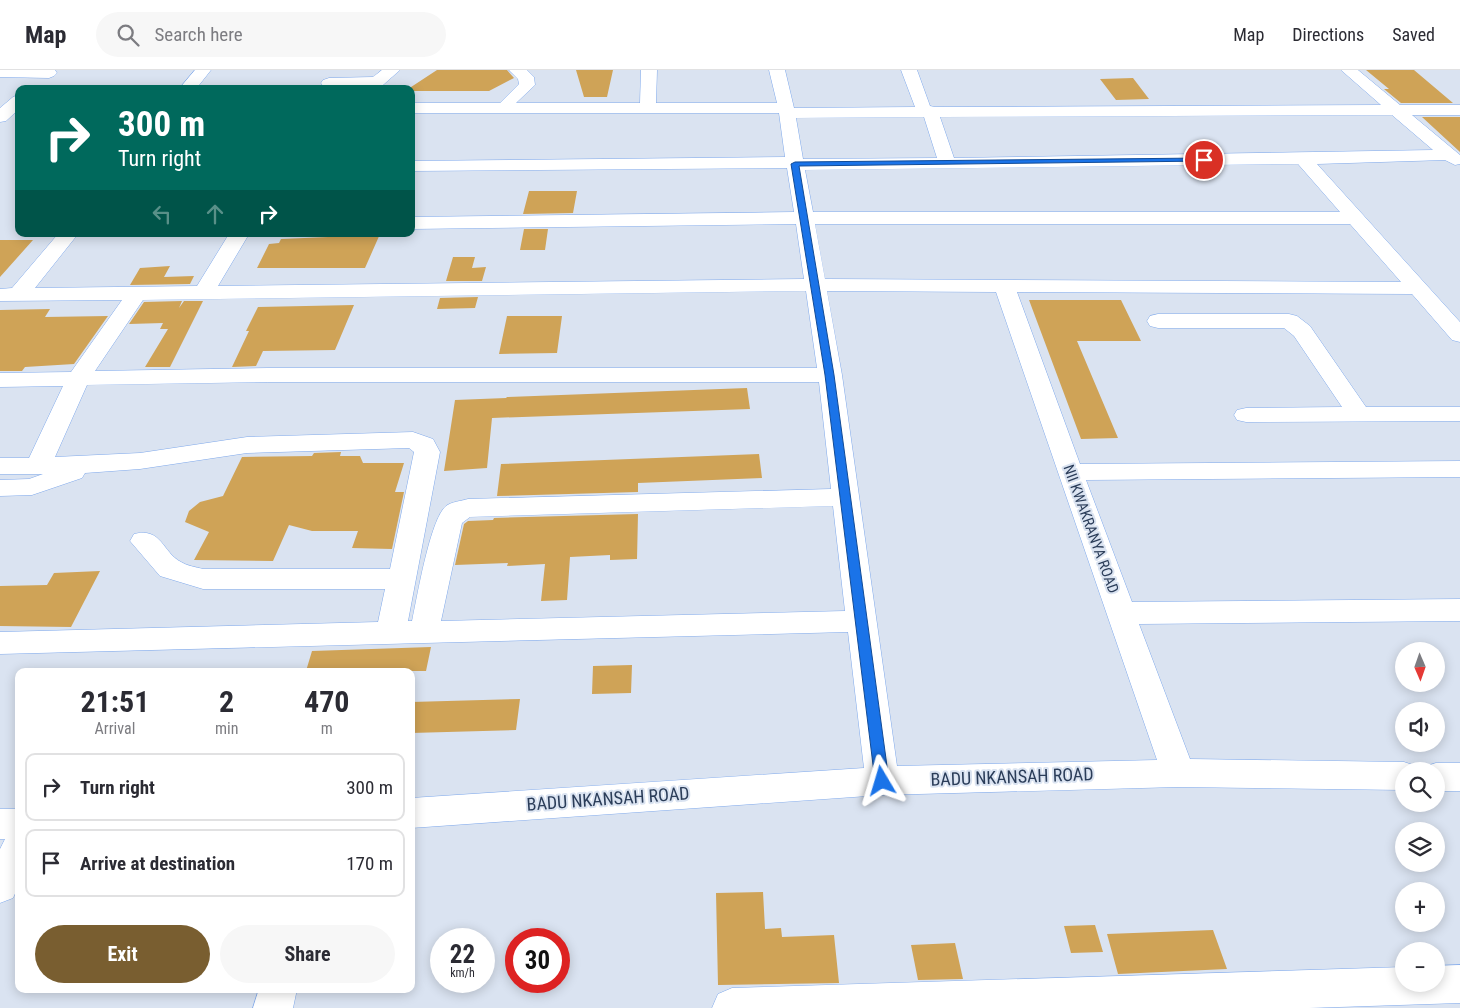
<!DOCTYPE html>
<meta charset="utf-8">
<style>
body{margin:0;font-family:"Roboto Condensed",sans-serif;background:#f7f7f7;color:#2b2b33;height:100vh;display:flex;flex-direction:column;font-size:19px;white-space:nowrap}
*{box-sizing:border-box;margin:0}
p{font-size:16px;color:#7c7c81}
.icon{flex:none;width:28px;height:28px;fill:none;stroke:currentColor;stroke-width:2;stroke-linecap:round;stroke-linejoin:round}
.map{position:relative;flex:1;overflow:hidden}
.panel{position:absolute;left:15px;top:598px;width:400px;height:325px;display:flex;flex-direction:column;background:#fff;border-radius:10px;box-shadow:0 2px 12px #0003}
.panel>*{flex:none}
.guide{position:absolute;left:15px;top:15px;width:400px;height:152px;border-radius:10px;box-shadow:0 2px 12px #0003;background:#00695c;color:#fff;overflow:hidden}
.needle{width:32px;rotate:178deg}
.fabs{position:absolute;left:1395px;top:572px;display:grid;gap:10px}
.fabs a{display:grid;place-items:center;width:50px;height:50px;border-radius:50%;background:#fff;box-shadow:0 2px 12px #0003;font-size:25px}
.speed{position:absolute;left:430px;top:858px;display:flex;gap:10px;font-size:25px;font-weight:700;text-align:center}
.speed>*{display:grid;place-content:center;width:65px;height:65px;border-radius:50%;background:#fff;box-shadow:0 2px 12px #0003;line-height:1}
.speed small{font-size:12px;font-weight:400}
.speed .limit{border:8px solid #d22;background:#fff;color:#111}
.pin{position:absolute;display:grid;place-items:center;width:42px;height:42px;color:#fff;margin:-21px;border:2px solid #fff;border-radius:50%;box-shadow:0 1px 5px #0007}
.me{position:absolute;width:55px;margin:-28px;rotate:353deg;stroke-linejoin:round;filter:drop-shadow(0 0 4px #0008)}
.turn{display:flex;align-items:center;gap:18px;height:105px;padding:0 20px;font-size:22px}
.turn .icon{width:65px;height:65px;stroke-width:2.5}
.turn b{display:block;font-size:35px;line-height:42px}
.lanes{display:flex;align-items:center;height:48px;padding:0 20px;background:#0003;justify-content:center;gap:25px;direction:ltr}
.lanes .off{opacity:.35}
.eta{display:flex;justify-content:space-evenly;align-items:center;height:85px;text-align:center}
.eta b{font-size:30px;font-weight:700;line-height:35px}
.button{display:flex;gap:10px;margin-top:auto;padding:10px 20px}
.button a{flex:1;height:58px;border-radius:30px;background:#795e30;color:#fff;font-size:20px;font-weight:700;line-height:58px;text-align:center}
.button a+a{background:#f7f7f7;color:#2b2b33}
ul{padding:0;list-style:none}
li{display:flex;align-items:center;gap:15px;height:68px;margin:0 10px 8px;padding:0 10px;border:2px solid #e1e1e2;border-radius:10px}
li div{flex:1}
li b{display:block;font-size:19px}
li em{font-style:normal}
header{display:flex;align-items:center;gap:30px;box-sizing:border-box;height:70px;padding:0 25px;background:#fff;border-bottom:1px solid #e1e1e2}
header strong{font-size:24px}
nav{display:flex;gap:28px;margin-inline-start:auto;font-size:18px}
.search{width:350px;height:45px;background:#f7f7f7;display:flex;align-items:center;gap:12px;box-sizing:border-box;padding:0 18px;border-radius:28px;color:#7c7c81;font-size:19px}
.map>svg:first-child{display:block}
</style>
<header>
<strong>Map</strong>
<div class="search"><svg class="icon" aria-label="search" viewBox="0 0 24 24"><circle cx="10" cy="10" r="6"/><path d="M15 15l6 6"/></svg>Search here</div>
<nav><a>Map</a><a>Directions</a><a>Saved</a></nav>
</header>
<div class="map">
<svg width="1460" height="938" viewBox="0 0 1460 938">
<rect width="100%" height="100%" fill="#dae3f1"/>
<path fill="#cfa357" d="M 437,0 L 507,0 L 514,8 L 489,21 L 411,21 L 411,19 L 408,19 Z
M 576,0 L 613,0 L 607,27 L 584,27 Z
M 1366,0 L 1414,0 L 1453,33 L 1401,33 L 1384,19 L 1389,19 Z
M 1133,8 L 1149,29 L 1116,30 L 1100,9 Z
M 1422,47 L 1460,47 L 1460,82 Z
M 529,121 L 577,121 L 573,143 L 523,144 Z
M 524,159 L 548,159 L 545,180 L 520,180 Z
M 330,164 L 380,164 L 365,198 L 257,198 L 269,174 L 279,173 L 281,169 L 328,167 Z
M 0,170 L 33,170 L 0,207 Z
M 453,187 L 475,187 L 472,198 L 486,197 L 482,211 L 446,211 Z
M 170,196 L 164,207 L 194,206 L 190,214 L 130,215 L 140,198 Z
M 478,227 L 475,238 L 437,239 L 440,228 Z
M 1029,230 L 1121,230 L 1141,271 L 1077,271 L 1118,368 L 1081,369 Z
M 182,231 L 179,238 L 184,231 L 203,231 L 170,297 L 145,297 L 168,259 L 160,259 L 163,253 L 129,254 L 144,232 Z
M 354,235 L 335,280 L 263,281 L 256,296 L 232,297 L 249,261 L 246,261 L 258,237 Z
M 50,239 L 45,247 L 108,246 L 74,294 L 25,297 L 22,301 L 0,301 L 0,240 Z
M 507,246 L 562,246 L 557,283 L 499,284 Z
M 747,318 L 750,339 L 492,348 L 487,398 L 444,401 L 455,330 L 506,328 L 507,327 Z
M 341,382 L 340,386 L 360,386 L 363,393 L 404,393 L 395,422 L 404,422 L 392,479 L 352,478 L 358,461 L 312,461 L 289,455 L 273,491 L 194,490 L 209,462 L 185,452 L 189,441 L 200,432 L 223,426 L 242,387 L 312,386 L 314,383 Z
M 759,384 L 762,408 L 638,413 L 638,422 L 497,426 L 501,394 Z
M 638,444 L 637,489 L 610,490 L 610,485 L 570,487 L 567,530 L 541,531 L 545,494 L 507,496 L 508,493 L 455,495 L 464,454 L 468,451 L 493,450 L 494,448 Z
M 100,501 L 71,557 L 0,556 L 0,516 L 47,515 L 54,503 Z
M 431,577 L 426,601 L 306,601 L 312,581 Z
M 632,595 L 631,623 L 592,624 L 593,596 Z
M 520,629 L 516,660 L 411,663 L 411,632 Z
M 763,822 L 765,859 L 781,858 L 782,867 L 834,865 L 839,913 L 718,915 L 716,823 Z
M 1095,855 L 1103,882 L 1071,883 L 1064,856 Z
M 1213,860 L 1227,899 L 1118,904 L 1107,864 Z
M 955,873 L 963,909 L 918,910 L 911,875 Z"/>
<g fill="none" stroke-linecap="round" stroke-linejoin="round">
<defs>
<path id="minor" d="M 0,0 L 55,0 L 57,3 L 54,6 L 49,8 L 0,7 Z
M 195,0 L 211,0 L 196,19 L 179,19 Z
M 382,0 L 400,0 L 383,15 L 377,17 L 329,18 L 323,16 L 321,13 L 323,10 L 329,8 L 373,7 Z
M 509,0 L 527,0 L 534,7 L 535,15 L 516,33 L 640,33 L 641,0 L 657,0 L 656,33 L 777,33 L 769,0 L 785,0 L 794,38 L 915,37 L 901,0 L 917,0 L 930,36 L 935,37 L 1381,35 L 1341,0 L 1358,0 L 1400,35 L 1460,35 L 1460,45 L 1412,45 L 1460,85 L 1460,94 L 1455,95 L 1445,90 L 1317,94 L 1460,252 L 1460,272 L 1452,270 L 1412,224 L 1017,222 L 1080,394 L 1460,391 L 1460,407 L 1086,410 L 1132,532 L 1460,529 L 1460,551 L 1139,554 L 1190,689 L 1404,692 L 1416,696 L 1418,701 L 1404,701 L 1404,720 L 1178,717 L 882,725 L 411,758 L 411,728 L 864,698 L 848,562 L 0,584 L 0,562 L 378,552 L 385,519 L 203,519 L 160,506 L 130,471 L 134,464 C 162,457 162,482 181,492 C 187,496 196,497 203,499 L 390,499 L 414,382 L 409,378 L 247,383 L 140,399 L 85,403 L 82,408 L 32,425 L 0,426 L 0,410 L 29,409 L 43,404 L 0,404 L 0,388 L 29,388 L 63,316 L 0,317 L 0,303 L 71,302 L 122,230 L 0,231 L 0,219 L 12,218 L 58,164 L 78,164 L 35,218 L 197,216 L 229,164 L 249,164 L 218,216 L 804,209 L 796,154 L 411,159 L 411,147 L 794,142 L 787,98 L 411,101 L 411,91 L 785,87 L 779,43 L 411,43 L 411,33 L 500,33 L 519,14 L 518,9 ZM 1392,45 L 1433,80 L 954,88 L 940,47 ZM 924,47 L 937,88 L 803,89 L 796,48 ZM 1298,94 L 1340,142 L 813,142 L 805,100 ZM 815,154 L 1350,154 L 1401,212 L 825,209 ZM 806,221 L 817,298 L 268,298 L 95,301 L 143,230 ZM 827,221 L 996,222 L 1157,690 L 897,696 L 842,305 ZM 268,312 L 819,312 L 831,419 L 468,429 C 461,431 451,432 446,436 C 430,449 417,528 412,551 L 408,551 L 440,382 L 433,369 L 413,362 L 247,367 L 140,383 L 55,387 L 87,315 ZM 833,436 L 845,541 L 441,551 L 462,453 L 470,447 Z
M 19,25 L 19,39 L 6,51 L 0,52 L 0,38 L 13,27 Z
M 1158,244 L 1289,244 L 1297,246 L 1310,256 L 1366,337 L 1460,337 L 1460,351 L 1246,352 L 1237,350 L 1234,345 L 1237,340 L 1246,338 L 1342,337 L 1294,266 L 1284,258 L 1158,258 L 1150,256 L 1147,251 L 1150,246 Z
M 1436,693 L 1460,693 L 1460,721 L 1436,721 L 1436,701 L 1422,701 L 1424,697 Z
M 0,739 L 19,739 L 19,815 L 13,828 L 0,833 L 0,779 L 5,769 L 0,769 Z
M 1460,895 L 1460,933 L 1309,938 L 712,938 L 718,924 L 732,918 L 1404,897 L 1404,914 L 1436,914 L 1436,896 Z
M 259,919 L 297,919 L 293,938 L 253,938 Z"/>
</defs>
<use href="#minor" stroke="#7fa9ec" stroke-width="1"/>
<use href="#minor" fill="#fff" fill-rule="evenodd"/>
</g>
<path fill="#1a73e8" stroke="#114b97" d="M 1204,88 L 1208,90 L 1207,91 L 799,96 L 834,305 L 889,711 L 887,715 L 882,717 L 877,715 L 875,711 L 825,305 L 791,94 L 795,92 Z"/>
<g text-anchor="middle" stroke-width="4" stroke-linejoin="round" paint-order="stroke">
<g font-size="15" fill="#2b3d59" stroke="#dae3f1">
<text transform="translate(1091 459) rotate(70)" y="5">NII KWAKRANYA ROAD</text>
</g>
<g font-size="18" fill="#2b3d59" stroke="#dae3f1">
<text transform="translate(1012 707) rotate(-2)" y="6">BADU NKANSAH ROAD</text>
<text transform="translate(608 729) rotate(-4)" y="6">BADU NKANSAH ROAD</text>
</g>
</g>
</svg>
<div class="fabs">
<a><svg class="needle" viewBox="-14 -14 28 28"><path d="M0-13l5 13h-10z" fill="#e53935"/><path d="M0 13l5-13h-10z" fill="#7c7c81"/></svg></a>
<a><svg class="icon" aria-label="sound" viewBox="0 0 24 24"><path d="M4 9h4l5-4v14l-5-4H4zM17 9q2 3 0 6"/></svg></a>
<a><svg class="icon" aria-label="search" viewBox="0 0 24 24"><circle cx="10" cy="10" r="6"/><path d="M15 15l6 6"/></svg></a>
<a><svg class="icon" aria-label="layers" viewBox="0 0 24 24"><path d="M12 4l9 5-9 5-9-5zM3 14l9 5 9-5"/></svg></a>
<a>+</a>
<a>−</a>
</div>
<div class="speed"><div>22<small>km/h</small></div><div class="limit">30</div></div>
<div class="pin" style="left:1204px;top:90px;background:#d93025"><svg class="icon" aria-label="arrive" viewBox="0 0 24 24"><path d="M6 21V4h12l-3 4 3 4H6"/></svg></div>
<svg class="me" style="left:882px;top:711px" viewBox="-20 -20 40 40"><path d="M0-17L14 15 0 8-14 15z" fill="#1a73e8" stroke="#fff" stroke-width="4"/></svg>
<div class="guide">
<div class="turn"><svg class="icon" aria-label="right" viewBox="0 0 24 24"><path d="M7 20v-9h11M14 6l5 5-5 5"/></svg><div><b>300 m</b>Turn right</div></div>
<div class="lanes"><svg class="icon off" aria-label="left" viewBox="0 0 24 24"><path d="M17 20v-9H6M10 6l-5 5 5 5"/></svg><svg class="icon off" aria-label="ahead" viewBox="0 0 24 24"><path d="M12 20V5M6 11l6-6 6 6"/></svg><svg class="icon" aria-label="right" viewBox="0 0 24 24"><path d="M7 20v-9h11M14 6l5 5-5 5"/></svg></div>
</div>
<section class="panel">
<div class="eta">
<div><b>21:51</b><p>Arrival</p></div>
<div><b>2</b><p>min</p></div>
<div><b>470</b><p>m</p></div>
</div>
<ul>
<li><svg class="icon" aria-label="right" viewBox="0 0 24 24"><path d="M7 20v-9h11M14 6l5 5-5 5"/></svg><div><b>Turn right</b></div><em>300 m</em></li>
<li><svg class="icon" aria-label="arrive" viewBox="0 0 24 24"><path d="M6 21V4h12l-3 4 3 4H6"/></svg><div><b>Arrive at destination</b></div><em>170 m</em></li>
</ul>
<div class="button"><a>Exit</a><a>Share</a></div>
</section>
</div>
